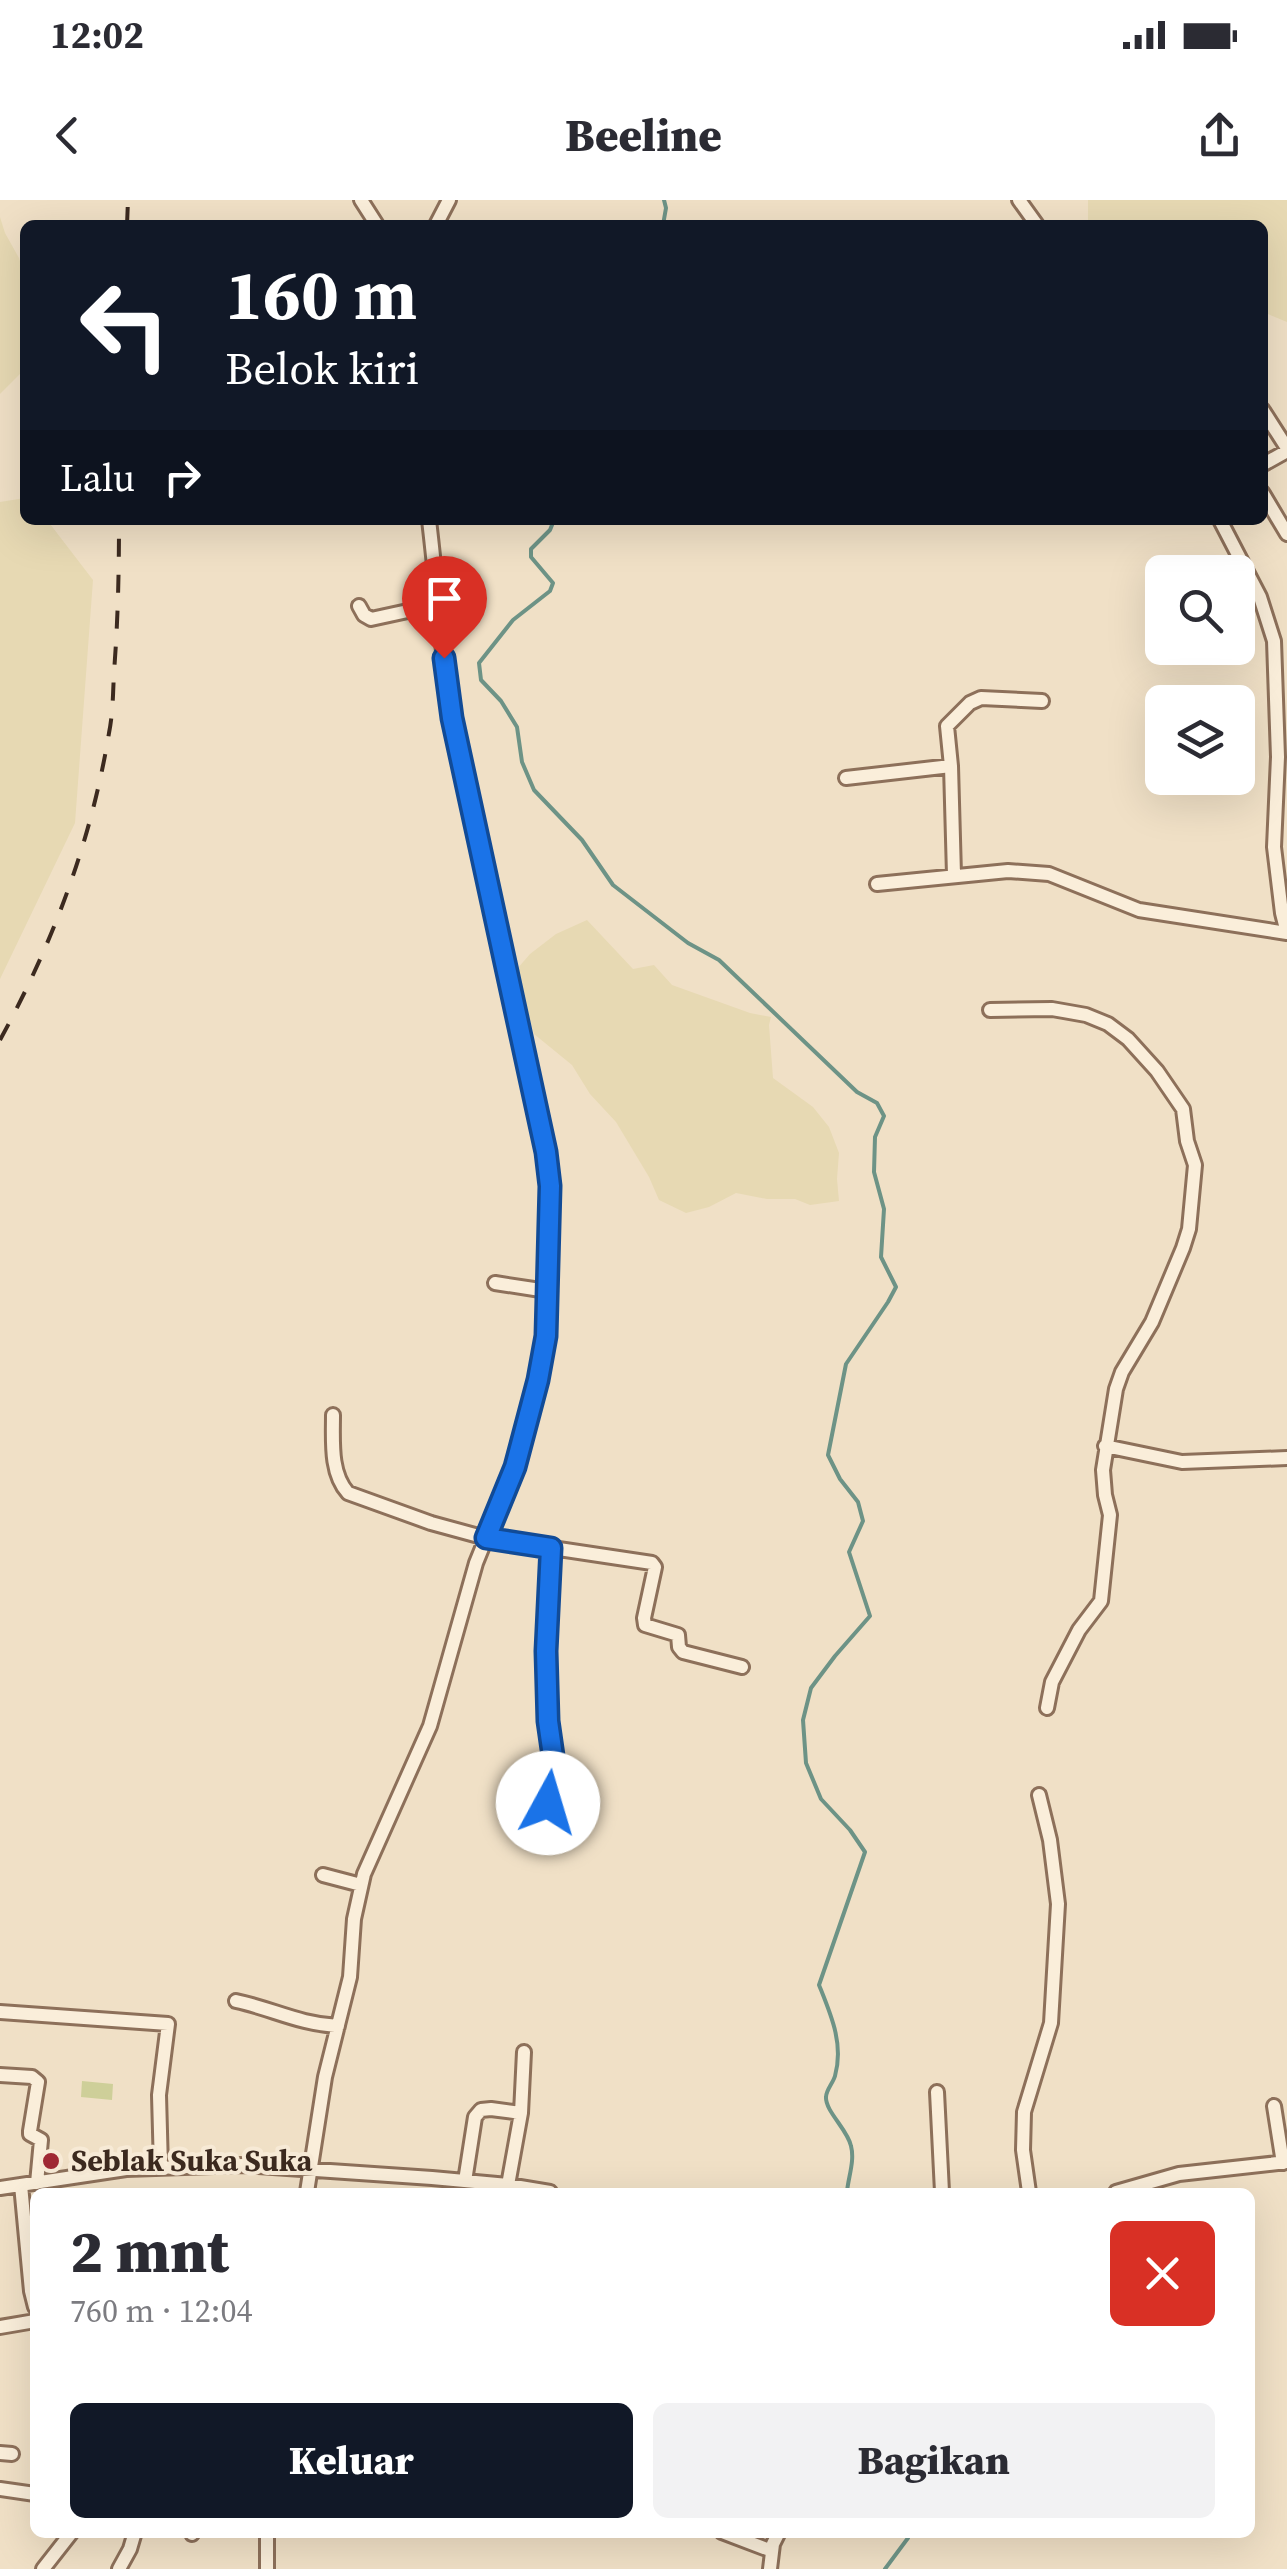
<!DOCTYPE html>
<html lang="id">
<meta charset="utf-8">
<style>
body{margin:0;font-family:"Source Serif 4",serif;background:#f2f2f3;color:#2b2b33;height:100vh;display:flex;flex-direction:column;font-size:38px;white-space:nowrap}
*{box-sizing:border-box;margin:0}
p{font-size:32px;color:#7c7c81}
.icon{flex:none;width:55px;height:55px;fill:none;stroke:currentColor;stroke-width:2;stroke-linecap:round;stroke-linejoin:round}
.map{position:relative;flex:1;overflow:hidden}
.details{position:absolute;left:30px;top:1988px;width:1225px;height:350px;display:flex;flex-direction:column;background:#fff;border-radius:15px;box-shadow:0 10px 40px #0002}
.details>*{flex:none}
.guide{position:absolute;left:20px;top:20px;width:1248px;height:305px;border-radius:15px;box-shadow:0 10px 40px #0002;background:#111827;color:#fff;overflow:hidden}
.tools{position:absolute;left:1145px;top:355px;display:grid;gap:20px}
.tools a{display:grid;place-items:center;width:110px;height:110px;border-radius:15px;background:#fff;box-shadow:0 10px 40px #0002;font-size:50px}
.pin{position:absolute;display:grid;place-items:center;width:85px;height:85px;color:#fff;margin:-102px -42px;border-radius:50% 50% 50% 0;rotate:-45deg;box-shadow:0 0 10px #0007}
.pin .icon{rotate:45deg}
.me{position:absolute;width:110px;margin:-55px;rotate:6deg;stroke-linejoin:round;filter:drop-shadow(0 0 8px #0008)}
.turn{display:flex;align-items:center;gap:35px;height:210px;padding:0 40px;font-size:45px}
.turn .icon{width:130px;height:130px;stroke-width:2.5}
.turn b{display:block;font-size:70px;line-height:85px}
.then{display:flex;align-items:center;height:95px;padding:0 40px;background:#0003;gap:20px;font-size:38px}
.round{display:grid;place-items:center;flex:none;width:105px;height:105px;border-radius:15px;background:#f2f2f3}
.head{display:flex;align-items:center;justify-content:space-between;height:170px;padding:0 40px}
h1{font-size:60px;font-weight:800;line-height:75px}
.primary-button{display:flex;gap:20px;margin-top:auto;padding:20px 40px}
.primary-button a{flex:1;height:115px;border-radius:15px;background:#111827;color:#fff;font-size:40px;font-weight:800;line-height:115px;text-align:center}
.primary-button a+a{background:#f2f2f3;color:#2b2b33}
.status{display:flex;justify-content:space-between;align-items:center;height:70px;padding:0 50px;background:#fff;direction:ltr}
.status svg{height:28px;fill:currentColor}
header{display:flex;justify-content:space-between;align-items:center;height:130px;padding:0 40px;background:#fff;font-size:45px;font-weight:800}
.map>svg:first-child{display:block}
</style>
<div class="status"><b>12:02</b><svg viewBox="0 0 49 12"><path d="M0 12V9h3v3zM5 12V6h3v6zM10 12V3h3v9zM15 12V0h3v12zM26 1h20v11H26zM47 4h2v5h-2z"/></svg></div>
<header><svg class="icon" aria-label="back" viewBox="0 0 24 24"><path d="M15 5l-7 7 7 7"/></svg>Beeline<svg class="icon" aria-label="share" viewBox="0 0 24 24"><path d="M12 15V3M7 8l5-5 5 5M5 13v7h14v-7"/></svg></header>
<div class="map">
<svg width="1287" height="2369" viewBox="0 0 1287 2369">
<rect width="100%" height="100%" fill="#f0e0c6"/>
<path fill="#e7d9b3" d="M 1088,0 L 1287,0 L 1287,122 L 1263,112 L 1262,25 L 1088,25 Z
M 0,17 L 5,33 L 19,58 L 25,77 L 25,169 L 0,194 Z
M 25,298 L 25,320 L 47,320 L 93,380 L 75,623 L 0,779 L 0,302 Z
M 587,720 L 633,769 L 654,765 L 672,785 L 750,813 L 771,817 L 769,825 L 773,878 L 813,907 L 829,927 L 839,953 L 837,979 L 839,1001 L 810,1005 L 795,999 L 767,999 L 736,993 L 709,1007 L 686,1013 L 659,1000 L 649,977 L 616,922 L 590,894 L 572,865 L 534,834 L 523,795 L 517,769 L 530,754 L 556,734 Z"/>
<path fill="#cecf99" d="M 82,1881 L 113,1884 L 112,1900 L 81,1897 Z"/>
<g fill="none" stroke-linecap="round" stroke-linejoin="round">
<path stroke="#6d9386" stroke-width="4" d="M 663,25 L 666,8 L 664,0
M 554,320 L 550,330 L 531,349 L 531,357 L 553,383 L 550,391 L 513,420 L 479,463 L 481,480 L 501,501 L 517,527 L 522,562 L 534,590 L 582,640 L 613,685 L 688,743 L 719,760 L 857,892 L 877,903 L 884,916 L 875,937 L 874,972 L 884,1009 L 881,1057 L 896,1087 L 888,1102 L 846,1164 L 828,1255 L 840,1279 L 858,1302 L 863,1321 L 849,1352 L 870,1416 L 835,1456 L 811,1488 L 803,1520 L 806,1563 L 821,1599 L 850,1630 L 865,1652 L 819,1785 C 831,1815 844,1844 835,1876 C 833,1883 826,1890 826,1897 C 825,1911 848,1930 851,1946 C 855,1961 848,1978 847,1992
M 885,2369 L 908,2338 L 908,2332"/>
<defs>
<path id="minor" d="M 361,0 L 377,25
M 1019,0 L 1037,25
M 436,25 L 449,0
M 1262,209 L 1287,248
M 1262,265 L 1287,251
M 1262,292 L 1287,334
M 1220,320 L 1260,397 L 1274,441 L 1278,557 L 1274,647 L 1282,713 L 1287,733
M 359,406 L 364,415 L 371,419 L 440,404
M 951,566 L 947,526 L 970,503 L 981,498 L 1042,501
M 846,578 L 951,566 L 954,675
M 877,684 L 1008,671 L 1049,674 L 1139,710 L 1287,733
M 990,810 L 1052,809 L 1086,815 L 1108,824 L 1128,839 L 1157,871 L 1183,909 L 1187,941 L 1195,965 L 1189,1029 L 1183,1048 L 1152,1122 L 1122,1172 L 1116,1189 L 1103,1270 L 1105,1295 L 1110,1315 L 1101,1401 L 1079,1430 L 1052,1482 L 1047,1508
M 495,1083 L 547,1091
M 333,1215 C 333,1241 330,1273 348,1293 L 431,1323 L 486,1338 L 652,1363 L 655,1367 L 644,1418 L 645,1425 L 678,1435 L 679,1447 L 683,1452 L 742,1467
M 1105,1246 L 1182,1262 L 1287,1258
M 549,1603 L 554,1563 L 548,1521 L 547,1451 L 551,1349
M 323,1675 L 361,1685
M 236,1801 C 273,1809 299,1824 338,1826
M 0,1812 L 168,1824 L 159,1895 L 161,1968
M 0,1875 L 32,1877 L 38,1882 L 30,1931 L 30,1934 L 41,1940 L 37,1983
M 937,1892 L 942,1992
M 1274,1906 L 1283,1963
M 521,1913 L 524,1852
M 465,1981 L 475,1917 L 481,1910 L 491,1909 L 521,1913 L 508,1985
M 21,1985 L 31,2091 L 35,2107
M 0,1988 L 126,1969 L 243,1965 L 432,1978 L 508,1985 L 550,1992
M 307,1992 L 325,1877 L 350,1777 L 354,1719 L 364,1674 L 430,1526 L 476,1363 L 515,1267 L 538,1180 L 546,1136 L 549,971 L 452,517 C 441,452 437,386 429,320
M 1029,1992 L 1023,1950 L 1024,1912 L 1051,1823 L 1058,1704 L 1050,1640 L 1039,1595
M 1116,1992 L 1179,1974 L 1287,1962
M 0,2127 L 35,2121
M 0,2253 L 12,2254
M 0,2289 L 35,2294
M 267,2332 L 267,2369
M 722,2332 L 772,2351
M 192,2334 L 193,2332
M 43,2369 L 72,2332
M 119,2369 L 130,2349 L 135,2332
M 770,2369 L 773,2344 L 779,2332"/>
</defs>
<use href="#minor" stroke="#8d705a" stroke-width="18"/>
<use href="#minor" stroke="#faeeda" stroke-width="12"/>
<path stroke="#3c2a1f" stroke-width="4" stroke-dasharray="18 18" stroke-linecap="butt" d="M 127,25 L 128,0
M 0,840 C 53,743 91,642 109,533 C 113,513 113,492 114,472 C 118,421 119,371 119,320"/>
</g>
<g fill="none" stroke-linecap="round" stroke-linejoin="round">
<defs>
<path id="route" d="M 444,458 L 452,518 L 546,952 L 550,986 L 546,1136 L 538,1180 L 515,1267 L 486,1338 L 551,1348 L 546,1451 L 548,1521 L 554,1563 L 548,1603"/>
</defs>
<use href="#route" stroke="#114b97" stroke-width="25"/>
<use href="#route" stroke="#1a73e8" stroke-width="18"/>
</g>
<circle fill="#9f2834" stroke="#f7ead6" stroke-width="4" cx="51" cy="1961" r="10"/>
<g text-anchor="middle" stroke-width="8" stroke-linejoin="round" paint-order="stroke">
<g font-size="30" font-weight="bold" fill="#3c2a1f" stroke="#f7ead6" text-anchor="start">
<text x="71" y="1971">Seblak Suka Suka</text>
</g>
</g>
</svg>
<div class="tools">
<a><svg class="icon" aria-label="search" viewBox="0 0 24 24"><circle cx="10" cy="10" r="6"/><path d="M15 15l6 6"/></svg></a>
<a><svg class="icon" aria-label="layers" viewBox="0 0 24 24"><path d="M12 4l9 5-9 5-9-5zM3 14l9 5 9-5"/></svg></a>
</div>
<div class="pin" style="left:444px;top:458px;background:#d93025"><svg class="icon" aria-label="arrive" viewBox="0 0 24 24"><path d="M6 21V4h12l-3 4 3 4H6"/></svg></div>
<svg class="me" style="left:548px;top:1603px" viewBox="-20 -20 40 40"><circle r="19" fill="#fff"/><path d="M0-13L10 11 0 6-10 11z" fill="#1a73e8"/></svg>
<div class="guide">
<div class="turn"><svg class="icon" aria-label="left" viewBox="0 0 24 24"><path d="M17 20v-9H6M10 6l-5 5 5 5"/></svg><div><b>160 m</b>Belok kiri</div></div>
<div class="then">Lalu<svg class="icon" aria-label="right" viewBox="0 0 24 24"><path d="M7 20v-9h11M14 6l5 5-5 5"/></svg></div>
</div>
<section class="details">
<div class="head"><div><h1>2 mnt</h1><p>760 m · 12:04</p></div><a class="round" style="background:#d93025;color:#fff"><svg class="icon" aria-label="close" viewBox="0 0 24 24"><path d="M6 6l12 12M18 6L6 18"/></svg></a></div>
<div class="primary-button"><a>Keluar</a><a>Bagikan</a></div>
</section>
</div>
